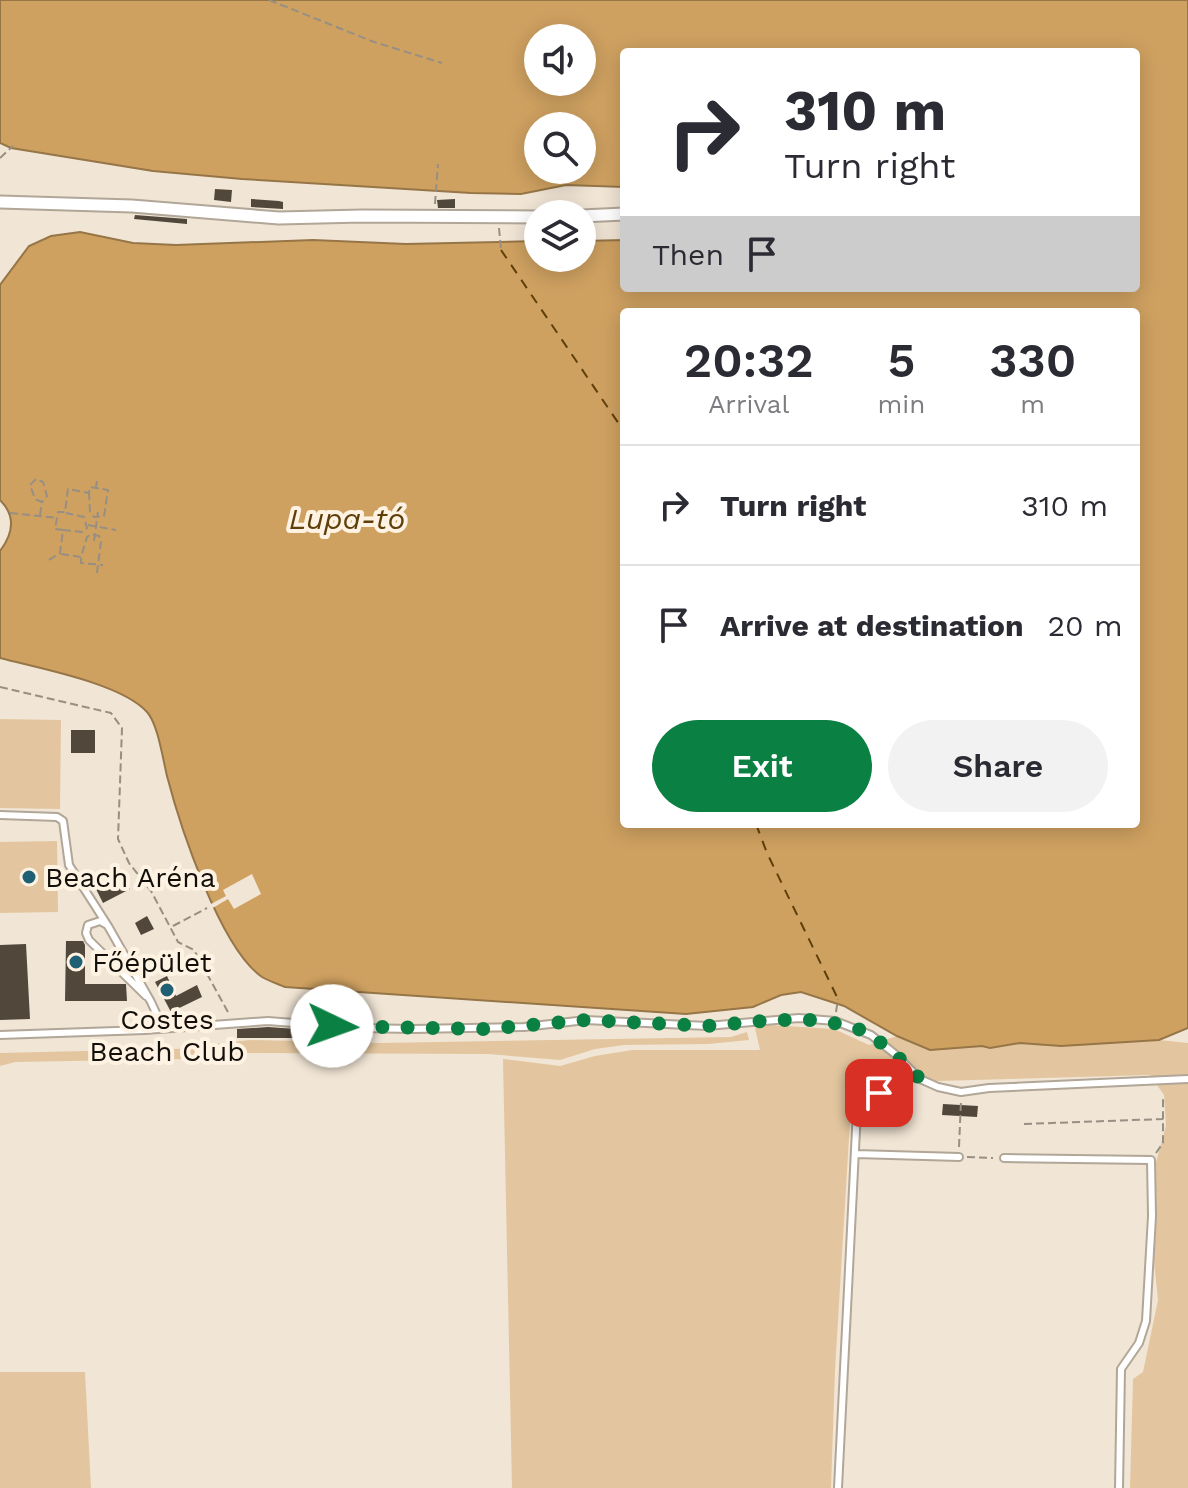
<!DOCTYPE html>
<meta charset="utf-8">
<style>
body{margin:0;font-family:"Work Sans",sans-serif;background:#f2f2f3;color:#2b2b33;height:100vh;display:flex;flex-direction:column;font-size:30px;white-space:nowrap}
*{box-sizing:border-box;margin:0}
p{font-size:26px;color:#7c7c81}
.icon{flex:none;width:44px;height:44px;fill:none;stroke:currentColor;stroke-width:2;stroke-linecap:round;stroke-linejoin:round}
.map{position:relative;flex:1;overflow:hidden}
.panel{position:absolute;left:620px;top:308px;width:520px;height:520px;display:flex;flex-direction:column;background:#fff;border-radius:8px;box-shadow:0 4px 20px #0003}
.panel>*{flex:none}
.guide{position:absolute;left:620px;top:48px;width:520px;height:244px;border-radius:8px;box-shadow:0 4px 20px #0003;background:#fff;color:#2b2b33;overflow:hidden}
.buttons{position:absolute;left:524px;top:24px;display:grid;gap:16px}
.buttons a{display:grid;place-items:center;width:72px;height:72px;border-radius:50%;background:#fff;box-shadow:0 4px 20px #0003;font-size:40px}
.pin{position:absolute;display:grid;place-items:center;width:68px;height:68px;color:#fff;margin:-34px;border-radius:16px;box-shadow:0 4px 12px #0006}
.me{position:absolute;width:88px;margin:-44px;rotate:93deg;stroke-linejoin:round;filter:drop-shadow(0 0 6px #0008)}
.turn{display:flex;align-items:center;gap:28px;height:168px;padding:0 32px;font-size:36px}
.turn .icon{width:104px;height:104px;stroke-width:2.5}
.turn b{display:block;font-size:56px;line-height:68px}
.then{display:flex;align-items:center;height:76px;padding:0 32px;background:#0003;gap:16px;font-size:30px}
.eta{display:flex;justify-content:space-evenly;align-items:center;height:136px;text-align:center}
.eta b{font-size:48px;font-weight:600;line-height:56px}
.cta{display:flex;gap:16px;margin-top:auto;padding:16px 32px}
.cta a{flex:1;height:92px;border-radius:48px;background:#0b8043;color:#fff;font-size:32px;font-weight:600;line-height:92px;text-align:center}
.cta a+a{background:#f2f2f3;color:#2b2b33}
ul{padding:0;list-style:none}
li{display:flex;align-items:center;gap:24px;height:120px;padding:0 32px;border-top:2px solid #e1e1e2}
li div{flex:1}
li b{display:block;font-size:30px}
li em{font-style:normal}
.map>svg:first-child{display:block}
</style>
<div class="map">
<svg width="1188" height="1488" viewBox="0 0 1188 1488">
<rect width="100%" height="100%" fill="#f1e5d5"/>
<path fill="#e3c69f" d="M 0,719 L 61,720 L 60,809 L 0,808 Z
M 57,841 L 58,912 L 0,913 L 0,842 Z
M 770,1025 L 834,1029 L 869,1045 L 897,1036 L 930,1050 L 982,1046 L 990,1048 L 1020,1043 L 1061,1046 L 1159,1040 L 1188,1043 L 1188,1488 L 1130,1488 L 1133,1379 L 1143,1372 L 1158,1300 L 1147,1195 L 1166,1126 L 1164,1095 L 1150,1075 L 939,1081 L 886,1085 L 868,1090 L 852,1088 L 835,1370 L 831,1488 L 512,1488 L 503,1059 L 560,1066 L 595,1056 L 632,1050 L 760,1050 L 755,1028 Z
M 747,1032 L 749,1040 L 708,1044 L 624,1045 L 595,1049 L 560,1060 L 488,1054 L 241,1053 L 242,1058 L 15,1062 L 0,1066 L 0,1053 L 214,1048 L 214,1044 L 250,1040 L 380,1043 L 731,1037 Z
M 0,1372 L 85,1372 L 91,1488 L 0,1488 Z"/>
<path fill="#cfa161" stroke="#967547" stroke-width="2" fill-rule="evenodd" d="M 0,0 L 1188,0 L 1188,1028 L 1159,1040 L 1061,1046 L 1020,1043 L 990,1048 L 982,1046 L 930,1050 L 897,1036 L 844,1006 L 801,992 L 781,995 L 753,1007 L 686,1014 L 285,987 C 278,984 269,981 262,977 C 220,948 180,826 167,776 C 163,760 158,724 147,712 C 121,683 37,668 0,658 L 0,551 C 13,534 16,516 0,500 L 0,285 L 29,246 L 51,236 L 80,232 L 133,243 L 176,245 L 313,240 L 406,244 L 538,241 L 538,258 L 582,258 L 582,241 L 624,240 L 624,288 L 1136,288 L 1136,52 L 624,52 L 624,187 L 566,185 L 521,194 L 471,193 L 242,179 L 153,171 L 11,148 L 0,143 ZM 538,38 L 582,38 L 582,82 L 538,82 ZM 538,126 L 582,126 L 582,170 L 538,170 ZM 624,312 L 1136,312 L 1136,824 L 624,824 Z"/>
<path fill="#f1e5d5" d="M 252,874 L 261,894 L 234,909 L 228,899 L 211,909 L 209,905 L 226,896 L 223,890 Z"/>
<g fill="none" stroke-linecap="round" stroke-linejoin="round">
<path stroke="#5e3f0a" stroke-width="2" stroke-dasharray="10 8" stroke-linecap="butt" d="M 501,250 L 619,424 L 624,437
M 756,824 L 767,853 L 838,999"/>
</g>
<path fill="#51473b" d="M 215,189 L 232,190 L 231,202 L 214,200 Z
M 251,199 L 279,201 L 283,202 L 283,209 L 251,207 Z
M 455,199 L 455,208 L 438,208 L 437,200 Z
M 135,215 L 187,219 L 187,224 L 134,219 Z
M 71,730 L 95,730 L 95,753 L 71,753 Z
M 123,876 L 130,889 L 103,903 L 96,889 Z
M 147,916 L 154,929 L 141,935 L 135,923 Z
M 66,941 L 83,941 L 85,945 L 85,984 L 126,984 L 127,1001 L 65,1001 Z
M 26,944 L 30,1019 L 0,1020 L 0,945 Z
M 167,976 L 176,996 L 197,985 L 202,997 L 171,1012 L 155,982 Z
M 298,1006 L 332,1010 L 331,1019 L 297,1016 Z
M 268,1027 L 296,1029 L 296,1038 L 237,1038 L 237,1029 Z
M 943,1104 L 978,1106 L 977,1117 L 942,1115 Z"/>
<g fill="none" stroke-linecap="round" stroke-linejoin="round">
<defs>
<path id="lane" d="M 0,815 L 57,817 L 63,821 L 69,865 L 108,926 L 151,1002 L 163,1028
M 107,925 L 100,921 L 88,925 L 86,933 L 89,940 L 146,996
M 0,1035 L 145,1030 L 268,1021 L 357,1028 L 413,1029 L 524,1027 L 586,1020 L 707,1026 L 799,1018 L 835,1021 L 871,1035 L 895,1054 L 920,1079 L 938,1087 L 961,1092 L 989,1088 L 1188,1079
M 856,1154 L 959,1157
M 1004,1158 L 1151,1160 L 1152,1216 L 1146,1321 L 1139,1343 L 1121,1369 L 1119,1488
M 838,1488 L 857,1110 L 863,1097 L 894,1089"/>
<path id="street" d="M 0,202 L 132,206 L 279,218 L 362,216 L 538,217
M 582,216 L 624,214"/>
</defs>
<use href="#lane" stroke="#b1a697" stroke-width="10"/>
<use href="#street" stroke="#b1a697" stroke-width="15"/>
<path stroke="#978f83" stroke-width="2" stroke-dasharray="8 4" stroke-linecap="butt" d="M 269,0 L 374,42 L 442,63
M 0,158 L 13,146
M 435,204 L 438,164
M 499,228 L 501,250
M 96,487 L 97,481
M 10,513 L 58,518
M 40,515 L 42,502 L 35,499 L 30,485 L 36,479 L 43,482 L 47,496 L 42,502
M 88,525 L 116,530
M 63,530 L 82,532 L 87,528 L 84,517 L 66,513
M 94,541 L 98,512
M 61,554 L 81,557 L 87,537 L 91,534 L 99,536 L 101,541 L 97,573
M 81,558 L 81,563 L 103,565
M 49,560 L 60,553 L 63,530 L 55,529 L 58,512 L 65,512 L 68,489 L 89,493 L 90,487 L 108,490 L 104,516 L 94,517 L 90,512 L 89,493
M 0,687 L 111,713 L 122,728 L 118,839 L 129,863 L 151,891 L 178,942 L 194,950 L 229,1014
M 173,926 L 207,908
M 836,1012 L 838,999
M 1024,1124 L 1163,1119
M 959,1147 L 961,1101
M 1156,1153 L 1163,1143 L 1163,1096
M 967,1157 L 993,1158"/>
<use href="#lane" stroke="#fff" stroke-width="6"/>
<use href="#street" stroke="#fff" stroke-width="11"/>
</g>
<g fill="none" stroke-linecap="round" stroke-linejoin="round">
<path stroke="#0b8043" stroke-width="14" stroke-dasharray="0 25.2" d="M 332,1026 L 487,1029 L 586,1020 L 707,1026 L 774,1020 L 817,1020 L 854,1027 L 871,1035 L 895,1054 L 920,1079 L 879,1093"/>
</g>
<g fill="#206075" stroke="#fef2e2" stroke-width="3">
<circle cx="29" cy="877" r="8"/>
<circle cx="76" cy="962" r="8"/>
<circle cx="167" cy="990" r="8"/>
</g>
<g text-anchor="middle" stroke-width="8" stroke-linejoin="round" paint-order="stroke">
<g font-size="28" fill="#120e09" stroke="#fef2e2" text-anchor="start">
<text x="45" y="887">Beach Aréna</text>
<text x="92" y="972">Főépület</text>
<text x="167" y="1029" text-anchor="middle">Costes<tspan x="167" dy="32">Beach Club</tspan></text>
</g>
<g font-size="30" font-style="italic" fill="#5e3f0a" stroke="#fef2e2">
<text x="347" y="529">Lupa-tó</text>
</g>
</g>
</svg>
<div class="buttons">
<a><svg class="icon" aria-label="sound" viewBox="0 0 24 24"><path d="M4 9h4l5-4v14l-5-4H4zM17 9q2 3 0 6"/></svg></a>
<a><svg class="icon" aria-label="search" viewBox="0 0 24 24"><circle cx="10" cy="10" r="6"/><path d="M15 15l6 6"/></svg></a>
<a><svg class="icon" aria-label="layers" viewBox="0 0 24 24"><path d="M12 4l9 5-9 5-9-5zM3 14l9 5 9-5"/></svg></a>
</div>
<div class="pin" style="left:879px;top:1093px;background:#d93025"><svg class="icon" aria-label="arrive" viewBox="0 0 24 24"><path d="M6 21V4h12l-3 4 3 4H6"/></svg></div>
<svg class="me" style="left:332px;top:1026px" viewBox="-20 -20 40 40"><circle r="19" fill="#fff"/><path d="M0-13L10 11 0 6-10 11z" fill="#0b8043"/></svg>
<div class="guide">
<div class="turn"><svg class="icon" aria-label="right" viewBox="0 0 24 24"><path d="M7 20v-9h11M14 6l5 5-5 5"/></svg><div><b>310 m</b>Turn right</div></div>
<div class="then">Then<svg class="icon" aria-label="arrive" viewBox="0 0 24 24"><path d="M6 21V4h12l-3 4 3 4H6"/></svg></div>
</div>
<section class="panel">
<div class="eta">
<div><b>20:32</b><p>Arrival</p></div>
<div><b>5</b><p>min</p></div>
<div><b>330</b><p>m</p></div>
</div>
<ul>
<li><svg class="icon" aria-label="right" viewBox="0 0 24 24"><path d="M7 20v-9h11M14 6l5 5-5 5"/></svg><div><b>Turn right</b></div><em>310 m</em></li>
<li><svg class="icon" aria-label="arrive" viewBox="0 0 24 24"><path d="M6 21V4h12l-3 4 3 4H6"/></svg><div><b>Arrive at destination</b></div><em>20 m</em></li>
</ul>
<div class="cta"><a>Exit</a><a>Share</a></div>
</section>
</div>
